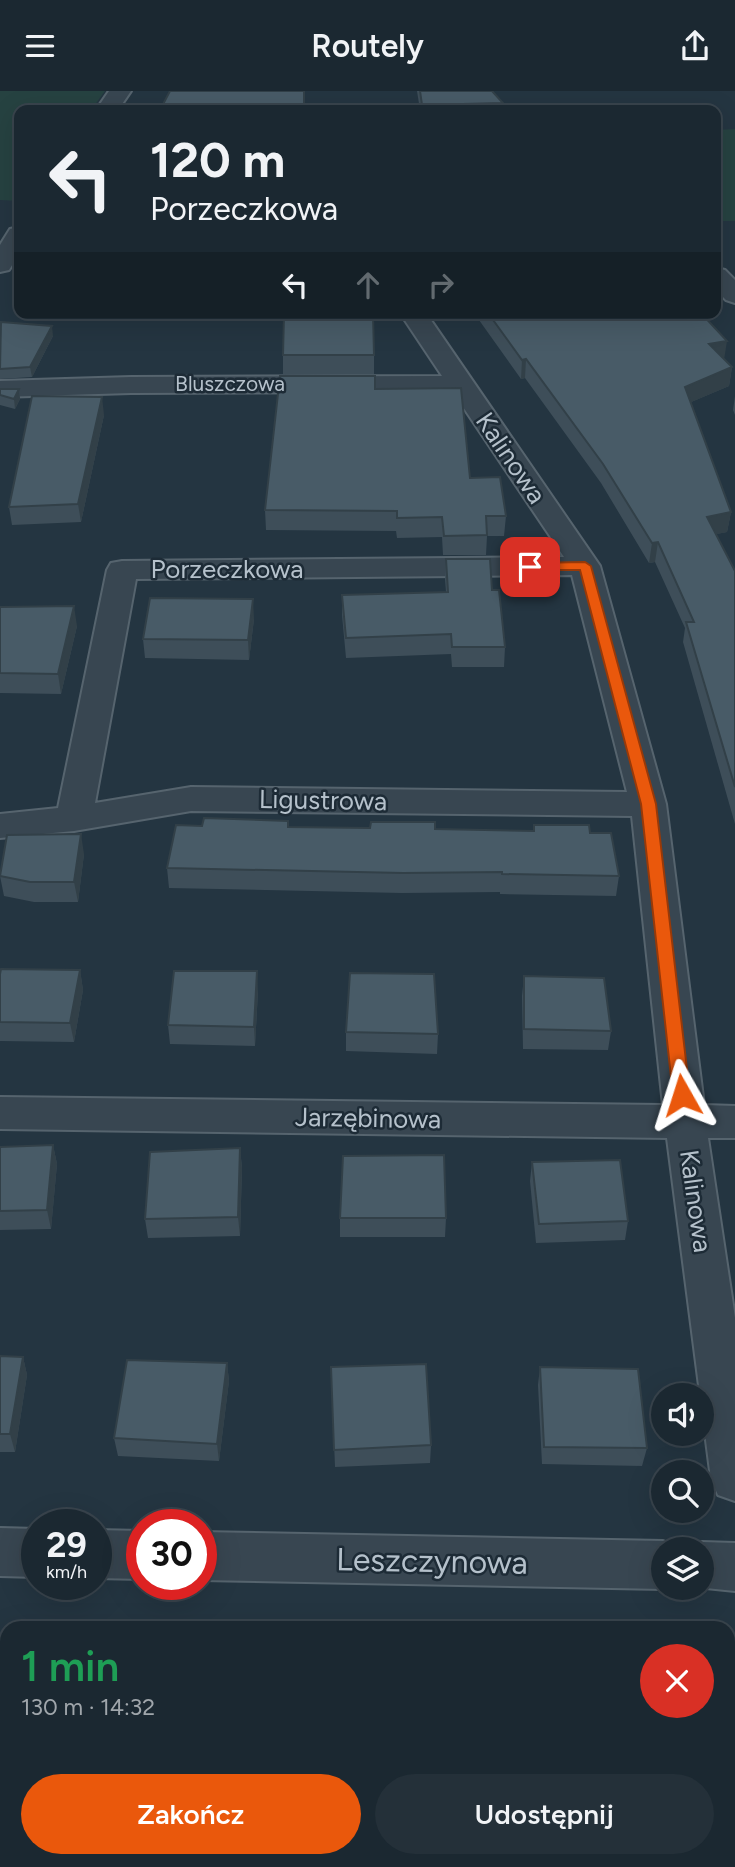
<!DOCTYPE html>
<html lang="pl">
<meta charset="utf-8">
<style>
body{margin:0;font-family:Figtree,sans-serif;background:#243039;color:#f1f3f6;height:100vh;display:flex;flex-direction:column;font-size:26px;white-space:nowrap}
*{box-sizing:border-box;margin:0}
p{font-size:23px;color:#a0a6ab}
.icon{flex:none;width:38px;height:38px;fill:none;stroke:currentColor;stroke-width:2;stroke-linecap:round;stroke-linejoin:round}
.map{position:relative;flex:1;overflow:hidden}
.details{position:absolute;left:0px;top:1530px;width:735px;height:247px;display:flex;flex-direction:column;background:#1b2831;border-radius:21px 21px 0 0;box-shadow:0 7px 28px #0002,0 0 0 2px #39444d}
.details>*{flex:none}
.banner{position:absolute;left:14px;top:14px;width:707px;height:214px;border-radius:14px;box-shadow:0 7px 28px #0002,0 0 0 2px #39444d;background:#1b2831;color:#f1f3f6;overflow:hidden}
.buttons{position:absolute;left:651px;top:1292px;display:grid;gap:14px}
.buttons a{display:grid;place-items:center;width:63px;height:63px;border-radius:50%;background:#1b2831;box-shadow:0 7px 28px #0002,0 0 0 2px #39444d;font-size:35px}
.speed{position:absolute;left:21px;top:1418px;display:flex;gap:14px;font-size:35px;font-weight:700;text-align:center}
.speed>*{display:grid;place-content:center;width:91px;height:91px;border-radius:50%;background:#1b2831;box-shadow:0 7px 28px #0002,0 0 0 2px #39444d;line-height:1}
.speed small{font-size:18px;font-weight:400}
.speed .limit{border:10px solid #d22;background:#fff;color:#111}
.pin{position:absolute;display:grid;place-items:center;width:60px;height:60px;color:#fff;margin:-30px;border-radius:14px;box-shadow:0 4px 10px #0006}
.me{position:absolute;width:77px;margin:-38px;rotate:354deg;stroke-linejoin:round;filter:drop-shadow(0 0 5px #0008)}
.turn{display:flex;align-items:center;gap:24px;height:147px;padding:0 21px;font-size:32px}
.turn .icon{width:91px;height:91px;stroke-width:2.5}
.turn b{display:block;font-size:49px;line-height:60px}
.lanes{display:flex;align-items:center;height:66px;padding:0 21px;background:#0003;justify-content:center;gap:35px;direction:ltr}
.lanes .off{opacity:.35}
.round{display:grid;place-items:center;flex:none;width:74px;height:74px;border-radius:37px;background:#243039}
.summary{display:flex;align-items:center;justify-content:space-between;height:119px;padding:0 21px}
h1{font-size:42px;font-weight:600;line-height:52px;color:#1e9e55}
.cta{display:flex;gap:14px;margin-top:auto;padding:14px 21px}
.cta a{flex:1;height:80px;border-radius:42px;background:#ea580c;color:#fff;font-size:28px;font-weight:600;line-height:80px;text-align:center}
.cta a+a{background:#243039;color:#f1f3f6}
header{display:flex;justify-content:space-between;align-items:center;height:91px;padding:0 21px;background:#1b2831;font-size:32px;font-weight:600}
.map>svg:first-child{display:block}
</style>
<header><svg class="icon" aria-label="menu" viewBox="0 0 24 24"><path d="M4 6h16M4 12h16M4 18h16"/></svg>Routely<svg class="icon" aria-label="share" viewBox="0 0 24 24"><path d="M12 15V3M7 8l5-5 5 5M5 13v7h14v-7"/></svg></header>
<div class="map">
<svg width="735" height="1776" viewBox="0 0 735 1776">
<rect width="100%" height="100%" fill="#243541"/>
<path fill="#264241" d="M 0,0 L 105,0 L 91,19 L 19,19 L 19,110 L 0,109 Z
M 735,38 L 735,130 L 716,130 L 716,39 Z"/>
<g fill="none" stroke-linecap="round" stroke-linejoin="round">
<defs>
<path id="minor" d="M 109,0 L 131,0 L 118,19 L 96,19 Z
M 19,136 L 19,163 L 9,179 L 0,181 L 0,154 L 10,138 Z
M 716,177 L 725,179 L 735,189 L 735,212 L 726,209 L 716,199 Z
M 400,222 L 426,222 L 600,475 L 666,713 L 704,1014 L 735,1015 L 735,1047 L 708,1047 L 735,1227 L 735,1410 L 718,1404 L 711,1388 L 667,1047 L 0,1038 L 0,1006 L 663,1014 L 632,725 L 191,720 L 74,740 L 0,747 L 0,723 L 58,717 L 107,479 L 111,472 L 122,470 L 564,466 L 453,301 L 131,302 L 0,306 L 0,290 L 131,286 L 442,285 ZM 572,484 L 627,701 L 191,696 L 95,712 L 136,488 Z
M 0,1437 L 37,1438 L 37,1486 L 0,1485 Z
M 96,1439 L 142,1440 L 142,1488 L 96,1487 Z
M 201,1441 L 663,1450 L 681,1458 L 663,1458 L 663,1496 L 667,1496 L 663,1498 L 201,1489 Z
M 702,1451 L 735,1452 L 735,1500 L 696,1496 L 702,1496 L 702,1458 L 686,1458 Z"/>
</defs>
<use href="#minor" stroke="#56646e" stroke-width="4"/>
<use href="#minor" fill="#384651" fill-rule="evenodd"/>
</g>
<path fill="#3e4e59" d="M 417,0 L 492,0 L 503,12 L 503,19 L 420,19 Z
M 474,222 L 701,222 L 724,268 L 732,276 L 729,295 L 691,311 L 731,421 L 727,441 L 716,443 L 735,480 L 735,733 L 683,551 L 685,537 L 655,471 L 649,472 L 601,392 L 525,287 L 521,288 Z
M 0,233 L 53,245 L 32,286 L 0,288 Z
M 283,264 L 374,264 L 374,283 L 283,283 Z
M 0,298 L 19,298 L 20,308 L 15,318 L 0,314 Z
M 375,298 L 470,387 L 506,425 L 504,445 L 487,445 L 486,464 L 443,464 L 442,446 L 397,447 L 396,440 L 266,439 L 265,419 Z
M 735,305 L 735,324 L 733,319 Z
M 104,324 L 81,431 L 12,434 L 9,416 Z
M 446,468 L 492,499 L 505,556 L 504,576 L 452,576 L 451,563 L 346,567 L 342,524 L 342,504 L 446,501 L 445,488 Z
M 0,516 L 77,535 L 61,603 L 0,602 Z
M 254,528 L 249,569 L 145,567 L 143,548 Z
M 288,730 L 289,736 L 590,742 L 619,785 L 616,805 L 500,803 L 500,801 L 402,802 L 169,797 L 167,777 L 202,735 Z
M 84,763 L 78,811 L 34,811 L 4,805 L 0,785 Z
M 80,879 L 83,899 L 74,951 L 0,950 L 0,883 Z
M 524,885 L 611,940 L 608,959 L 523,958 L 522,905 Z
M 258,900 L 255,955 L 170,953 L 168,934 Z
M 346,941 L 438,943 L 437,963 L 346,960 Z
M 53,1054 L 57,1073 L 51,1138 L 0,1139 L 0,1056 Z
M 240,1057 L 242,1077 L 240,1145 L 148,1147 L 145,1128 Z
M 532,1071 L 628,1130 L 625,1149 L 536,1152 L 530,1090 Z
M 340,1127 L 446,1127 L 445,1146 L 340,1146 Z
M 0,1265 L 23,1266 L 27,1284 L 15,1361 L 0,1361 Z
M 227,1272 L 229,1290 L 219,1370 L 118,1365 L 114,1347 Z
M 331,1276 L 431,1354 L 430,1372 L 335,1376 Z
M 540,1276 L 647,1357 L 642,1375 L 542,1373 L 538,1294 Z"/>
<path fill="#324048" d="M 52,235 L 53,245 L 32,286 L 30,276 Z
M 727,250 L 724,269 L 709,253 Z
M 526,268 L 525,287 L 521,288 L 522,269 Z
M 732,276 L 729,295 L 682,315 L 685,296 Z
M 19,298 L 20,308 L 15,318 L 14,308 Z
M 102,306 L 104,324 L 81,431 L 78,413 Z
M 731,421 L 727,441 L 704,446 L 707,426 Z
M 658,451 L 655,471 L 649,472 L 652,452 Z
M 253,508 L 254,528 L 249,569 L 248,549 Z
M 74,515 L 77,535 L 61,603 L 58,583 Z
M 81,743 L 84,763 L 78,811 L 74,791 Z
M 80,879 L 83,899 L 74,951 L 70,932 Z
M 257,880 L 258,900 L 255,955 L 254,936 Z
M 53,1054 L 57,1073 L 51,1138 L 47,1119 Z
M 240,1057 L 242,1077 L 240,1145 L 238,1126 Z
M 23,1266 L 27,1284 L 15,1361 L 10,1343 Z
M 227,1272 L 229,1290 L 219,1370 L 217,1353 Z"/>
<path fill="#485b67" stroke="#324048" stroke-width="2" d="M 170,0 L 304,0 L 304,19 L 160,19 Z
M 420,0 L 492,0 L 503,12 L 422,14 Z
M 284,222 L 373,222 L 374,264 L 283,264 Z
M 488,222 L 701,222 L 727,250 L 709,253 L 732,276 L 685,296 L 731,421 L 707,426 L 735,480 L 735,696 L 686,531 L 694,531 L 658,451 L 652,452 L 603,373 L 526,268 L 522,269 Z
M 1,231 L 52,235 L 30,276 L 0,278 Z
M 280,285 L 375,285 L 375,298 L 461,297 L 470,387 L 500,386 L 506,425 L 486,425 L 487,444 L 444,445 L 442,426 L 397,427 L 397,420 L 265,419 Z
M 0,298 L 19,298 L 14,308 L 0,304 Z
M 32,305 L 102,306 L 78,413 L 9,416 Z
M 446,468 L 490,468 L 492,499 L 499,499 L 505,556 L 452,556 L 451,543 L 346,547 L 342,504 L 448,501 Z
M 150,507 L 253,508 L 248,549 L 143,548 Z
M 74,515 L 58,583 L 0,582 L 0,516 Z
M 204,727 L 288,730 L 288,736 L 370,737 L 371,731 L 435,731 L 435,738 L 534,740 L 534,734 L 589,734 L 590,742 L 611,742 L 619,785 L 502,783 L 502,781 L 403,782 L 167,777 L 176,734 L 202,735 Z
M 81,743 L 74,791 L 30,791 L 0,785 L 7,744 Z
M 1,878 L 80,879 L 70,932 L 0,931 L 0,883 Z
M 174,880 L 257,880 L 254,936 L 168,934 Z
M 350,882 L 434,883 L 438,943 L 346,941 Z
M 524,885 L 604,887 L 611,940 L 524,938 Z
M 53,1054 L 47,1119 L 0,1120 L 0,1056 Z
M 240,1057 L 238,1126 L 145,1128 L 150,1061 Z
M 444,1064 L 446,1127 L 340,1127 L 343,1065 Z
M 620,1069 L 628,1130 L 539,1133 L 532,1071 Z
M 0,1265 L 23,1266 L 10,1343 L 0,1343 Z
M 127,1269 L 227,1272 L 217,1353 L 114,1347 Z
M 426,1273 L 431,1354 L 334,1359 L 331,1276 Z
M 540,1276 L 638,1278 L 647,1357 L 544,1356 Z
M 98,1529 L 207,1531 L 207,1536 L 97,1536 Z
M 367,1531 L 428,1534 L 428,1536 L 313,1536 L 313,1532 Z"/>
<path fill="#ea580c" stroke="#983908" stroke-width="2" d="M 585,471 L 591,475 L 656,713 L 690,1004 L 688,1008 L 676,1008 L 673,1004 L 641,713 L 580,479 L 530,479 L 524,476 L 530,472 Z"/>
<g text-anchor="middle" stroke-width="5" stroke-linejoin="round" paint-order="stroke">
<g font-size="21" fill="#b5c1cb" stroke="#1d2b36">
<text x="230" y="300">Bluszczowa</text>
</g>
<g font-size="26" fill="#b5c1cb" stroke="#1d2b36">
<text transform="translate(511 367) rotate(56)" y="9">Kalinowa</text>
<text x="227" y="487">Porzeczkowa</text>
<text transform="translate(323 709) rotate(1)" y="9">Ligustrowa</text>
<text transform="translate(368 1027) rotate(1)" y="9">Jarzębinowa</text>
<text transform="translate(696 1110) rotate(82)" y="9">Kalinowa</text>
</g>
<g font-size="32" fill="#b5c1cb" stroke="#1d2b36">
<text transform="translate(432 1470) rotate(1)" y="11">Leszczynowa</text>
</g>
</g>
</svg>
<div class="buttons">
<a><svg class="icon" aria-label="sound" viewBox="0 0 24 24"><path d="M4 9h4l5-4v14l-5-4H4zM17 9q2 3 0 6"/></svg></a>
<a><svg class="icon" aria-label="search" viewBox="0 0 24 24"><circle cx="10" cy="10" r="6"/><path d="M15 15l6 6"/></svg></a>
<a><svg class="icon" aria-label="layers" viewBox="0 0 24 24"><path d="M12 4l9 5-9 5-9-5zM3 14l9 5 9-5"/></svg></a>
</div>
<div class="speed"><div>29<small>km/h</small></div><div class="limit">30</div></div>
<div class="pin" style="left:530px;top:476px;background:#d93025"><svg class="icon" aria-label="arrive" viewBox="0 0 24 24"><path d="M6 21V4h12l-3 4 3 4H6"/></svg></div>
<svg class="me" style="left:682px;top:1004px" viewBox="-20 -20 40 40"><path d="M0-17L14 15 0 8-14 15z" fill="#ea580c" stroke="#fff" stroke-width="4"/></svg>
<div class="banner">
<div class="turn"><svg class="icon" aria-label="left" viewBox="0 0 24 24"><path d="M17 20v-9H6M10 6l-5 5 5 5"/></svg><div><b>120 m</b>Porzeczkowa</div></div>
<div class="lanes"><svg class="icon" aria-label="left" viewBox="0 0 24 24"><path d="M17 20v-9H6M10 6l-5 5 5 5"/></svg><svg class="icon off" aria-label="ahead" viewBox="0 0 24 24"><path d="M12 20V5M6 11l6-6 6 6"/></svg><svg class="icon off" aria-label="right" viewBox="0 0 24 24"><path d="M7 20v-9h11M14 6l5 5-5 5"/></svg></div>
</div>
<section class="details">
<div class="summary"><div><h1>1 min</h1><p>130 m · 14:32</p></div><a class="round" style="background:#d93025;color:#fff"><svg class="icon" aria-label="close" viewBox="0 0 24 24"><path d="M6 6l12 12M18 6L6 18"/></svg></a></div>
<div class="cta"><a>Zakończ</a><a>Udostępnij</a></div>
</section>
</div>
